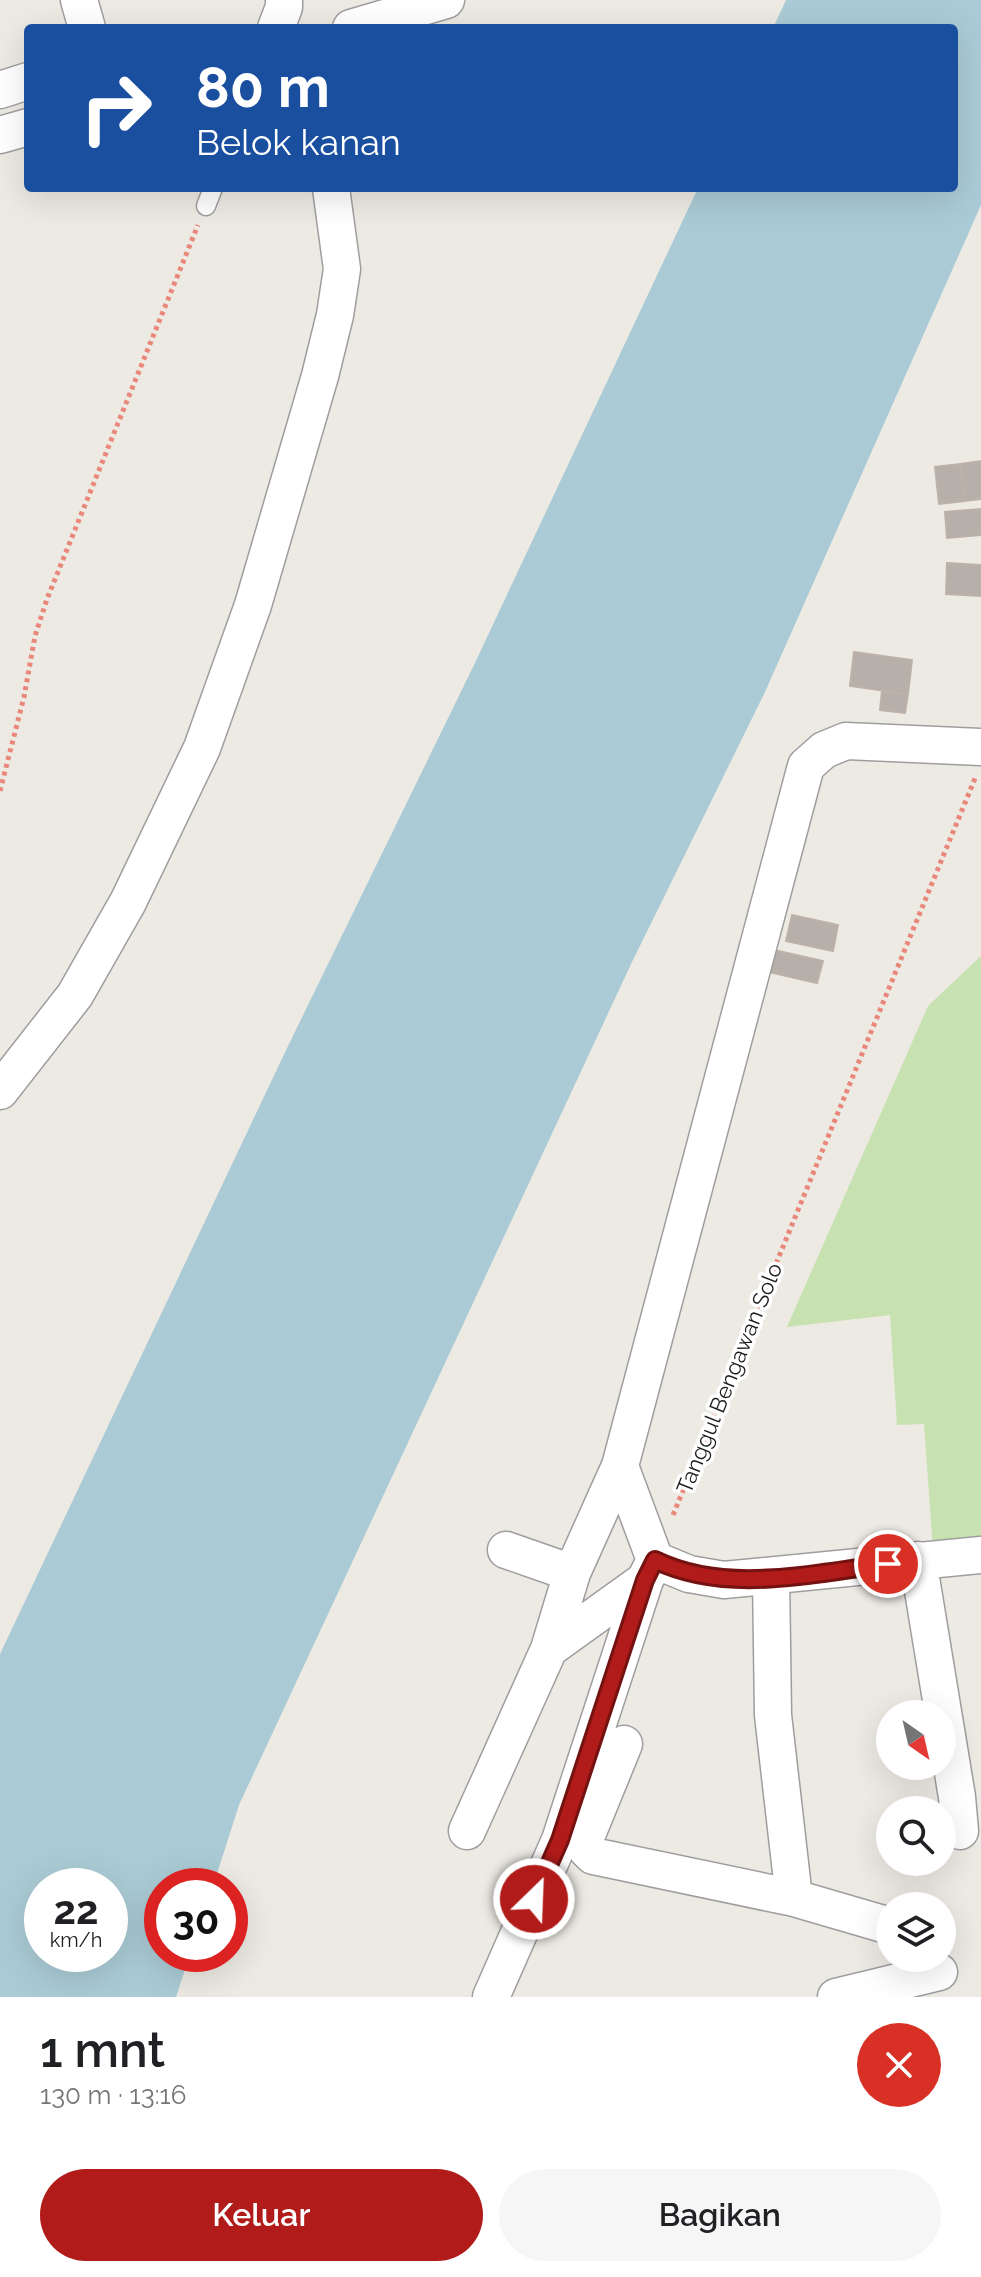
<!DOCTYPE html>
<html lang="id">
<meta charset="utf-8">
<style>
body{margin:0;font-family:Raleway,sans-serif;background:#f6f6f6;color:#202124;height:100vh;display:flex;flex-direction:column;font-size:30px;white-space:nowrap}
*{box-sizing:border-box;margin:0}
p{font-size:26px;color:#757577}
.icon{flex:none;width:44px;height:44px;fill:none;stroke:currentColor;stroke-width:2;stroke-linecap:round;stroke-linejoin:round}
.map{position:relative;height:1997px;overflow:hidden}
.drawer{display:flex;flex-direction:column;background:#fff;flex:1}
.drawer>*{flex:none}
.banner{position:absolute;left:24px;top:24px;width:934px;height:168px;border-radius:8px;box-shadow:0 8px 32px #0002;background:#1a4fa0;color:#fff;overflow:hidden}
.needle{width:52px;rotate:146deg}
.buttons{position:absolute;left:876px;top:1700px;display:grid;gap:16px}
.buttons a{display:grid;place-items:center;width:80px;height:80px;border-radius:50%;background:#fff;box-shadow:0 8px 32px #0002;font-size:40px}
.speed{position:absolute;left:24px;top:1868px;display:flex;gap:16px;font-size:40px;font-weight:700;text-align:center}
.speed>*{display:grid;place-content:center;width:104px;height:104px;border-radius:50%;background:#fff;box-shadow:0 8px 32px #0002;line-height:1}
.speed small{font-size:20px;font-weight:400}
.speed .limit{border:12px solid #d22;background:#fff;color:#111}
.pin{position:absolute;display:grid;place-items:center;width:68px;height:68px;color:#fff;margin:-34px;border:4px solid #fff;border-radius:50%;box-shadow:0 2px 8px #0007}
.me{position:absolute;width:88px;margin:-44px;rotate:24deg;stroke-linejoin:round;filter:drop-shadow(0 0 6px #0008)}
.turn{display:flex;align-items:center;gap:28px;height:168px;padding:0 40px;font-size:36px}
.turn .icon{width:104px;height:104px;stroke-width:2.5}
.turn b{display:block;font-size:56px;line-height:68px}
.round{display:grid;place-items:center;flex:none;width:84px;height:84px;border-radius:42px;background:#f6f6f6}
.headline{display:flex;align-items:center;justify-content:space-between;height:136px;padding:0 40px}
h1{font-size:48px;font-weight:600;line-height:60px}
.button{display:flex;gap:16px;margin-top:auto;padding:16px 40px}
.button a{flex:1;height:92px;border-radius:48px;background:#b11b19;color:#fff;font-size:32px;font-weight:600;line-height:92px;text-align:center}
.button a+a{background:#f6f6f6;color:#202124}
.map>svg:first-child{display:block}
</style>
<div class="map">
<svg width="981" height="1997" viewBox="0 0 981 1997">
<rect width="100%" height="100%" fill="#edeae4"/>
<path fill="#c7e1b0" d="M 981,956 L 981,1543 L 933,1549 L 924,1424 L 897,1425 L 890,1315 L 787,1327 L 928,1006 Z"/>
<path fill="#aacbd5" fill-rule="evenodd" d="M 786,0 L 981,0 L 981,205 L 765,692 L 632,962 L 239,1805 L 213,1886 L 162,1886 L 162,1954 L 190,1954 L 176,1997 L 0,1997 L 0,1654 L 288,1046 L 474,665 L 698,188 L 954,188 L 954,28 L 773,28 ZM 42,1886 L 110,1886 L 110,1954 L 42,1954 Z"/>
<path fill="#b6afaa" stroke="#bdb2a8" stroke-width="2" d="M 981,461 L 981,499 L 965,501 L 960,464 Z
M 960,464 L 965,501 L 939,504 L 935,467 Z
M 981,509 L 981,535 L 947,538 L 945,512 Z
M 947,563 L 981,565 L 981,596 L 946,594 Z
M 854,652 L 912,660 L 908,694 L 850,686 Z
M 882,691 L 908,694 L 905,713 L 880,710 Z
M 792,915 L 838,925 L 833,951 L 786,941 Z
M 774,950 L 823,961 L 817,983 L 769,972 Z"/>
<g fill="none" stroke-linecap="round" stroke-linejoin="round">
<defs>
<path id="service" d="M 206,206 L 213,188"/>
<path id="minor" d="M 79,0 L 87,28
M 276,28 L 284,7 L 284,0
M 351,28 L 446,0
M 0,90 L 28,81
M 0,135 L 28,127
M 981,747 L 846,741 L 824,750 L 806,766 L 620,1466 L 655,1560 L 689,1574 L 724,1580 L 981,1555
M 0,1091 L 75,995 L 128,902 L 202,748 L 253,605 L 320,376 L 335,315 L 342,269 L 331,188
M 506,1550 L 572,1573 L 549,1649
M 918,1560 L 957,1797 L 960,1831
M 572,1573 L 620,1466
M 771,1577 L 773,1715 L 794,1898
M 624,1744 L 584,1842 L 587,1850 L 593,1856 L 794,1898 L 890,1926
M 467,1831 L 549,1649 L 645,1580
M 491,1997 L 560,1840 L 645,1580 L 655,1560
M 836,1997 L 939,1972"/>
</defs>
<use href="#service" stroke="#9e9e9e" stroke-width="21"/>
<use href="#minor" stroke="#9e9e9e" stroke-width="39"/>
<path stroke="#e8877a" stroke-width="5" stroke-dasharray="4 4" stroke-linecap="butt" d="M 0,791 L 24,697 L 35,636 L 47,599 L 198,225
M 673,1515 L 976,776"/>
<use href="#service" stroke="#fff" stroke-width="18"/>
<use href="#minor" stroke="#fff" stroke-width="36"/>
</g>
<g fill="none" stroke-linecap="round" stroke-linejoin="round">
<defs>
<path id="route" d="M 534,1899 L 560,1840 L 645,1580 L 655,1560 C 727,1595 812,1573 888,1564"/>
</defs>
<use href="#route" stroke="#731210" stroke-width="20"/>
<use href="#route" stroke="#b11b19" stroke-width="14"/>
</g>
<g text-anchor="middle" stroke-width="7" stroke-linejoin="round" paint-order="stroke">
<g font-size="22" fill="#1d1d1d" stroke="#fff">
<text transform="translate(729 1378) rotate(-68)" y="8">Tanggul Bengawan Solo</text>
</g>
</g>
</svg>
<div class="buttons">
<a><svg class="needle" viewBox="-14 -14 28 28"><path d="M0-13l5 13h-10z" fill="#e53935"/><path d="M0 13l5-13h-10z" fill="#757577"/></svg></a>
<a><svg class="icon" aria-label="search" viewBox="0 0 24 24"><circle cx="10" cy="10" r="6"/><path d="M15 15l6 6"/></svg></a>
<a><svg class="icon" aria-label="layers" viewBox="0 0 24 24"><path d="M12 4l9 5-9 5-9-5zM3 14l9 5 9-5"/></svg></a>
</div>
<div class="speed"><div>22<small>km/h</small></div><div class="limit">30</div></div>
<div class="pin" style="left:888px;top:1564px;background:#d93025"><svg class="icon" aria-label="arrive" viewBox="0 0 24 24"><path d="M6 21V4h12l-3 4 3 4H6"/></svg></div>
<svg class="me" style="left:534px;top:1899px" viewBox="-20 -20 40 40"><circle r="17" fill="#b11b19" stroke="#fff" stroke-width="3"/><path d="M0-11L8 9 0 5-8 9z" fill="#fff"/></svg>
<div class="banner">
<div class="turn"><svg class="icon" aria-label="right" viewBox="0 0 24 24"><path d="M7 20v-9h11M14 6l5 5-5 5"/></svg><div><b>80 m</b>Belok kanan</div></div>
</div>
</div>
<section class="drawer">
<div class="headline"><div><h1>1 mnt</h1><p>130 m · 13:16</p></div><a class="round" style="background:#d93025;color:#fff"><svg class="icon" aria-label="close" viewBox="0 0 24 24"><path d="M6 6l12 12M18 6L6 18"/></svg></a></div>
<div class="button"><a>Keluar</a><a>Bagikan</a></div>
</section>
